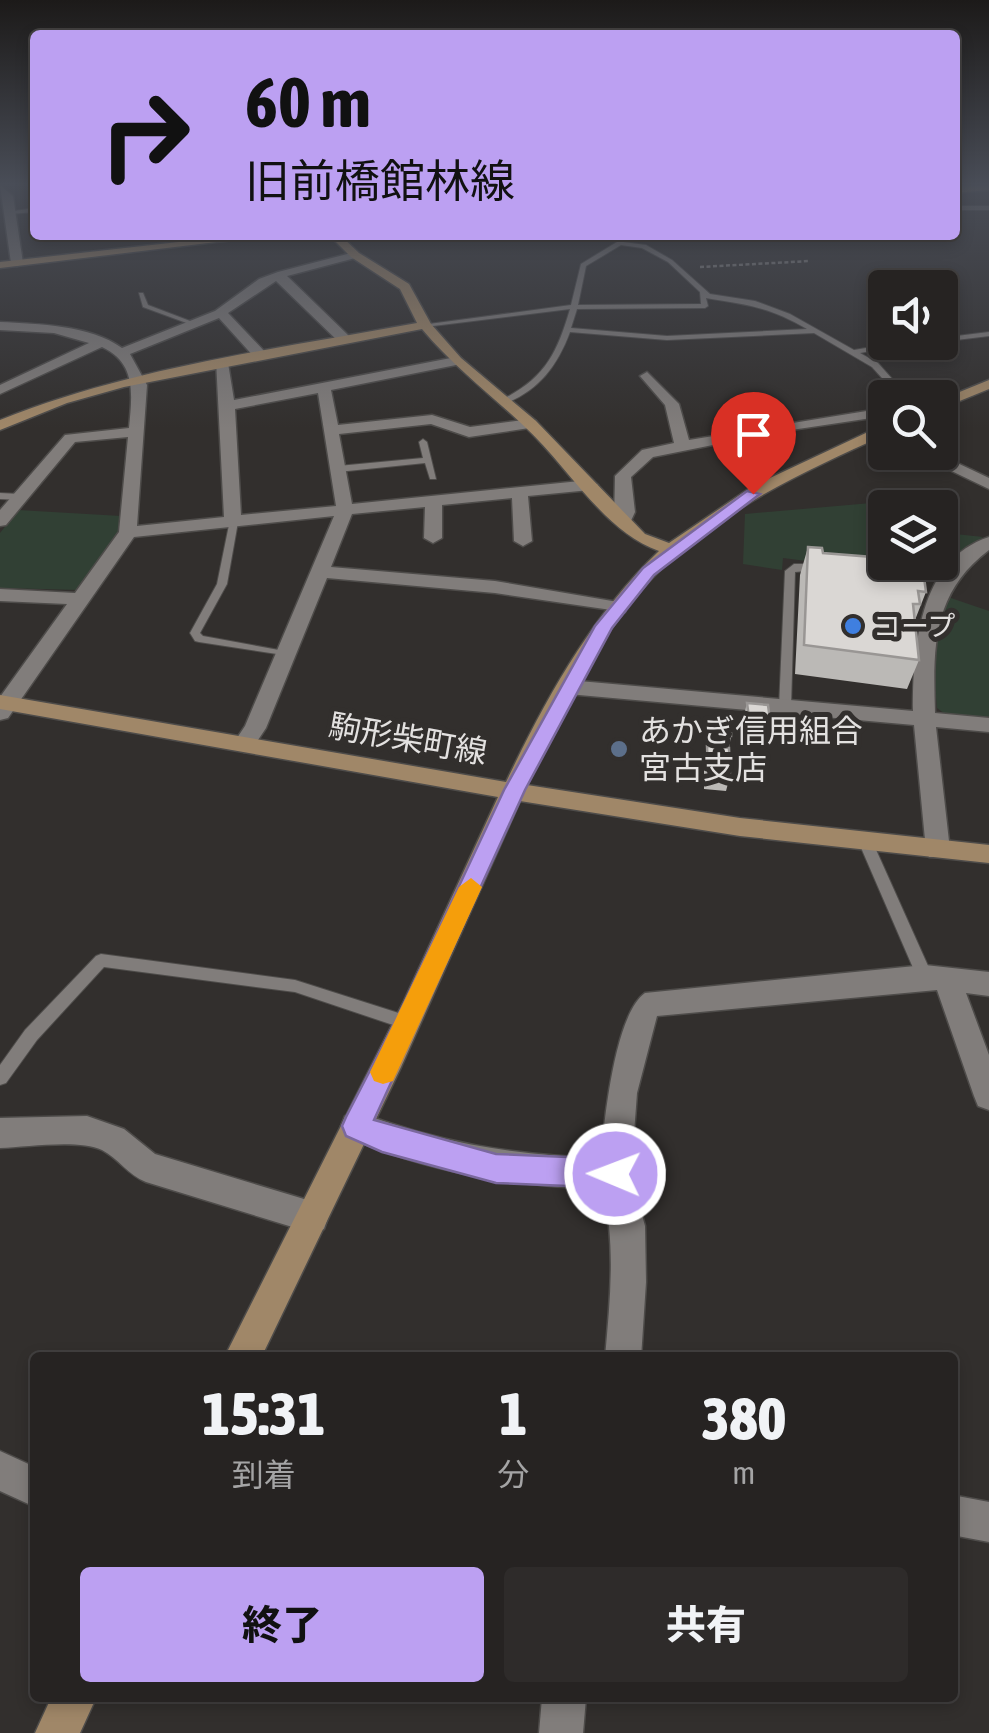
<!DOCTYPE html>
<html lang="ja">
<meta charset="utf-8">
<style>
body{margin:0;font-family:"Asap Condensed","Noto Sans JP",sans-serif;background:#2e2b2a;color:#f1f3f6;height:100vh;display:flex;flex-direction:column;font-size:38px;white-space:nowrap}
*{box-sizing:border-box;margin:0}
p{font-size:32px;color:#a4a4a5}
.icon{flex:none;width:55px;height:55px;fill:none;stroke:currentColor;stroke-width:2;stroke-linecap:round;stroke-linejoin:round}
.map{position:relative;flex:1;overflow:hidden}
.details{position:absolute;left:30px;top:1352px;width:928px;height:350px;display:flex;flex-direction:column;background:#262322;border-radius:10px;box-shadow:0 5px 15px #0003,0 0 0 2px #424040}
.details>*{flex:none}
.banner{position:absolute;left:30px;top:30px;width:930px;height:210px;border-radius:10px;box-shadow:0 5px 15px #0003,0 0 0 2px #424040;background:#bca0f2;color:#111;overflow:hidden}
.tools{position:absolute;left:868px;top:270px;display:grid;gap:20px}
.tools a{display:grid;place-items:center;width:90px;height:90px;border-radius:10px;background:#262322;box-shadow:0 5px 15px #0003,0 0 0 2px #424040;font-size:50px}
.pin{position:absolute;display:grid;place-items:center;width:85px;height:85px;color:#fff;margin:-102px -42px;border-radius:50% 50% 50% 0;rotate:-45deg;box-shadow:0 0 10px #0007}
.pin .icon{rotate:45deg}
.me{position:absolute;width:110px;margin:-55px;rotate:271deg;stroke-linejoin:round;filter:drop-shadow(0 0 8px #0008)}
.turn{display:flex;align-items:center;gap:35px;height:210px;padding:0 50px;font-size:45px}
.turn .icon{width:130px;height:130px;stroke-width:2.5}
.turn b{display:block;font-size:70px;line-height:85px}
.eta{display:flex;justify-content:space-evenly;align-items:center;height:170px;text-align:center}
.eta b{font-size:60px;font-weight:800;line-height:70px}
.cta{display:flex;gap:20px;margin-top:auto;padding:20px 50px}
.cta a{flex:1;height:115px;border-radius:10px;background:#bca0f2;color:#111;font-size:40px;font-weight:800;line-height:115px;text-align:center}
.cta a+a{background:#2e2b2a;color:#f1f3f6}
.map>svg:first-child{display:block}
</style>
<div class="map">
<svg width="989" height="1733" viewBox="0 0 989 1733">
<rect width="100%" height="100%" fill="#322f2d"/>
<path fill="#314034" d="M 906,500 L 907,507 L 885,508 L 885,562 L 940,562 L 940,519 L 946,533 L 983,537 L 931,577 L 783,558 L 782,570 L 743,564 L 745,514 Z
M 18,510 L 121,516 L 120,534 L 80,590 L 0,588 L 0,533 Z
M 945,596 L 989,611 L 989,717 L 945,714 L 937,708 L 931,643 Z"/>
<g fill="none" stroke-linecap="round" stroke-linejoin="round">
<defs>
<path id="lane" d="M 955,206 L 989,206 L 989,210 L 955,210 Z
M 35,208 L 35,212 L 10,214 L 7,212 Z
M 619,236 L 623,242 L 646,245 L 672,260 L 710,294 L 755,301 L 790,314 L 854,350 L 901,342 L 921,342 L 860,353 L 878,363 L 909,398 L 900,398 L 872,367 L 814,333 L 667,340 L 570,332 C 557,367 538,391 504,404 L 500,402 L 501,400 C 544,379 557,354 570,309 L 425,327 L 421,325 L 571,305 L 581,264 L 617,242 L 616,238 ZM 621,245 L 642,248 L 668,262 L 700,292 L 701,304 L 578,305 L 586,266 ZM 706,298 C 748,305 770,307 807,329 L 667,336 L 571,328 L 577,309 L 705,308 L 708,306 Z
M 139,293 L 143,293 L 148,305 L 198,324 L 192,325 L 143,307 Z
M 989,332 L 989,336 L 940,342 L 940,338 Z
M 423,439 L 427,442 L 436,479 L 430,479 L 425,463 L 338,472 L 334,469 L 338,466 L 423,458 L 419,442 Z
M 0,493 L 20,494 L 25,497 L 20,500 L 0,499 Z
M 230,520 L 238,522 L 227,584 L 200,633 L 203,636 L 290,652 L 290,656 L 199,642 L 195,641 L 190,633 L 217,584 Z
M 794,564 L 817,564 L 822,567 L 817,570 L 795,572 L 791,707 L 785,711 L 779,707 L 785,571 Z
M 866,838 L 873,843 L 933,977 L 930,981 L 925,983 L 920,981 L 917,977 L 859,843 Z
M 101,954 L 295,980 L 408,1016 L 414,1018 L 416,1023 L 414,1028 L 408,1030 L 295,992 L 104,967 L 37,1040 L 6,1083 L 0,1085 L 0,1065 L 25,1030 L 96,956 Z"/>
<path id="street" d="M 0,185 L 13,196 L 23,263 L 17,266 L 11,263 Z
M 355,252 L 359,257 L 287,276 L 349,336 L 349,342 L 339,342 L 276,281 L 228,313 L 266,353 L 266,359 L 256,359 L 219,318 L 130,354 L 147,385 L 137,526 L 224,517 L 216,360 L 228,363 L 234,400 L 456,357 L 461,358 L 461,364 L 331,390 L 338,425 L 432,415 L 470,427 L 531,419 L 536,421 L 536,427 L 469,437 L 431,424 L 339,434 L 352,504 L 590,480 L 598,485 L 590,490 L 528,496 L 532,541 L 523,546 L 514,541 L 512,498 L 442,505 L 442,538 L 433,543 L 424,538 L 425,507 L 352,514 L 331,567 L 495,581 L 618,602 L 625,604 L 625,612 L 495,593 L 327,578 L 266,728 L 252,749 L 244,752 L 233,744 L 245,726 L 334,516 L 134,537 L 8,718 L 0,720 L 0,697 L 67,604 L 0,601 L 0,589 L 75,593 L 119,532 L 128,437 L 75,442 L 6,525 L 0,526 L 0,510 L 65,435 L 129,428 C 132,395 137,363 102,347 L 0,394 L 0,385 L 89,343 L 54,333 L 0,330 L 0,322 C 39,324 90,325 122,348 L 215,311 L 259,279 L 278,272 ZM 318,393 L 336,506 L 241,515 L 235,409 Z
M 647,372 L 679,404 L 689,440 L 885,408 L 885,416 L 778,432 L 653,457 L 631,477 L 635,512 L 629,525 L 623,526 L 614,521 L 615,476 L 642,450 L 674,443 L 665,405 L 640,376 Z
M 912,452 L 934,452 L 989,478 L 989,489 Z
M 989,537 L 989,550 C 932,593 933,647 935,713 L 989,718 L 989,732 L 936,727 L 950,850 L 947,857 L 929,857 L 926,850 L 914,725 L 568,694 L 558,687 L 568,680 L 913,711 C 913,650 918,560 989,537 Z
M 925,965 L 989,972 L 989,996 L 966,993 L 989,1055 L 989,1110 L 978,1106 L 974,1096 L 937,990 L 657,1016 L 637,1093 L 631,1174 L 645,1226 L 646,1282 L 641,1358 L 605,1358 C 610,1300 616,1246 603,1189 C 512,1186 429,1173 345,1136 L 341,1126 L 345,1116 L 356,1111 C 437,1143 514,1155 601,1158 C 604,1121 615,1014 645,993 Z
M 87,1116 L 124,1129 L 155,1154 L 324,1205 L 328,1217 L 324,1229 L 312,1233 L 146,1182 C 128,1175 118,1158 102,1150 C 79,1139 26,1147 0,1148 L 0,1118 Z
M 0,1451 L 35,1467 L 35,1507 L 0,1491 Z
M 952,1495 L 989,1502 L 989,1542 L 952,1535 Z
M 542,1698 L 586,1698 L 583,1733 L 539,1733 Z"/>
<path id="secondary" d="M 989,185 L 989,190 L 955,193 L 955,187 Z
M 241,235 L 275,235 L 0,268 L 0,262 Z
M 329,235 L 340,235 L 359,253 L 409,284 L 431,324 L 461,358 L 536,421 L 645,534 L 669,543 L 753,486 L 885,424 L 885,435 C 811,468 736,503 675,556 C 607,615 564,705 527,785 L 740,818 L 989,845 L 989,863 L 740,836 L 520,801 L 401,1067 L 261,1358 L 224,1358 L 404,1001 L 498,797 L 0,709 L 0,695 L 506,782 C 546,698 592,615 659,551 C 603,531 568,466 524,426 C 489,393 453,366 422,329 L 124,387 L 67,403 L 0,430 L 0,420 C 133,367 277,349 417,323 L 400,289 L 351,257 Z
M 989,380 L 989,389 L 940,409 L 940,400 Z
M 51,1698 L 96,1698 L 80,1733 L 35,1733 Z"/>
</defs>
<use href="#lane" stroke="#4e4c4a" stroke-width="2"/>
<use href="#street" stroke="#4e4c4a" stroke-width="3"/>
<use href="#secondary" stroke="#4e4c4a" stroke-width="3"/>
<path stroke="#848280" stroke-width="2.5" stroke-dasharray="4 2.5" stroke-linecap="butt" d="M 700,267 L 810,261"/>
<use href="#lane" fill="#817d7b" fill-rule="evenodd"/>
<use href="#street" fill="#817d7b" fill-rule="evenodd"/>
<use href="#secondary" fill="#a08768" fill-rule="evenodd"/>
</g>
<path fill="#bbb9b6" d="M 808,547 L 926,592 L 915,620 L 919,660 L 907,689 L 795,674 L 800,575 Z
M 747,703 L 771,727 L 768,734 L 748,733 L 745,711 Z
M 713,724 L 731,736 L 729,748 L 730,776 L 726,791 L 704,789 L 704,761 Z"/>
<path fill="#dad7d4" stroke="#999694" stroke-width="2.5" d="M 808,547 L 822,548 L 823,553 L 885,558 L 885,562 L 922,562 L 926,592 L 918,591 L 920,604 L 913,604 L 919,660 L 804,645 Z
M 747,703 L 768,705 L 771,727 L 750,725 Z
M 713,724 L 731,726 L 731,736 L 713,735 Z
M 707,746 L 729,748 L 730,776 L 708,774 Z"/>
<linearGradient id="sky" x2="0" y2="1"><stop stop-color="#1c1a19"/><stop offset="0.43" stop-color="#494d57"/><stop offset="1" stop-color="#494d57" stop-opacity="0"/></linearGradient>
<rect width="989" height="428" fill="url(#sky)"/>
<path fill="#bca0f2" stroke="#7a689d" stroke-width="2.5" d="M 747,491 L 760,494 L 654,575 L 612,628 L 525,790 L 374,1120 L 496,1154 L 615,1159 L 625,1163 L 629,1174 L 625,1184 L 615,1188 L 496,1183 L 382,1152 L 346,1136 L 342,1126 L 346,1117 L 398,1016 L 504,790 L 595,626 L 643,568 Z"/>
<path fill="#f59e0b" d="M 471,878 L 482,887 L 393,1081 L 383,1084 L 374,1081 L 370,1072 L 374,1064 L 459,887 Z"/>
<circle fill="#3f7fe0" stroke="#322f2d" stroke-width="4" cx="853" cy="626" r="10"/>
<circle fill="#5c6f8a" stroke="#322f2d" stroke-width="4" cx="619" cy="749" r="10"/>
<g text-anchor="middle" stroke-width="10" stroke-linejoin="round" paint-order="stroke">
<g font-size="28" fill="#e3e1e0" stroke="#322f2d" text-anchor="start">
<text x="873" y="636">コープ</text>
</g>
<g font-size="32" fill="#e3e1e0" stroke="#322f2d" text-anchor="start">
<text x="639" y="742">あかぎ信用組合<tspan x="639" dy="37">宮古支店</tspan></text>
</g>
<g font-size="32" fill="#e3e1e0" stroke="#322f2d">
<text transform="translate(408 739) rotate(10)" y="11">駒形柴町線</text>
</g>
</g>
</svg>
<div class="tools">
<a><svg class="icon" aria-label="sound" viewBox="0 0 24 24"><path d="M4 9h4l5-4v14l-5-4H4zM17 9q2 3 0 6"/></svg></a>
<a><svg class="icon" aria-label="search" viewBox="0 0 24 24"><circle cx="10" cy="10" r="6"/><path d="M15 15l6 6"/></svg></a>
<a><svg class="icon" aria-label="layers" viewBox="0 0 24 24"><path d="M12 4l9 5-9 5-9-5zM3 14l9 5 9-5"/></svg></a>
</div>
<div class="pin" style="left:753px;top:494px;background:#d93025"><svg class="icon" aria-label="arrive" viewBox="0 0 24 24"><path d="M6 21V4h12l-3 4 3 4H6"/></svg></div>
<svg class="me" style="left:615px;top:1174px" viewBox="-20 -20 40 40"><circle r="17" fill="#bca0f2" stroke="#fff" stroke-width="3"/><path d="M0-11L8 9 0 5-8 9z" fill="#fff"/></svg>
<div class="banner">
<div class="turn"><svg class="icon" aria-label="right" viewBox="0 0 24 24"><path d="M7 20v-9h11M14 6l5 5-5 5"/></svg><div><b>60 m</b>旧前橋館林線</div></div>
</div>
<section class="details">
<div class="eta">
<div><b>15:31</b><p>到着</p></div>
<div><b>1</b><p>分</p></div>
<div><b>380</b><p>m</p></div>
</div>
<div class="cta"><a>終了</a><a>共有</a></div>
</section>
</div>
